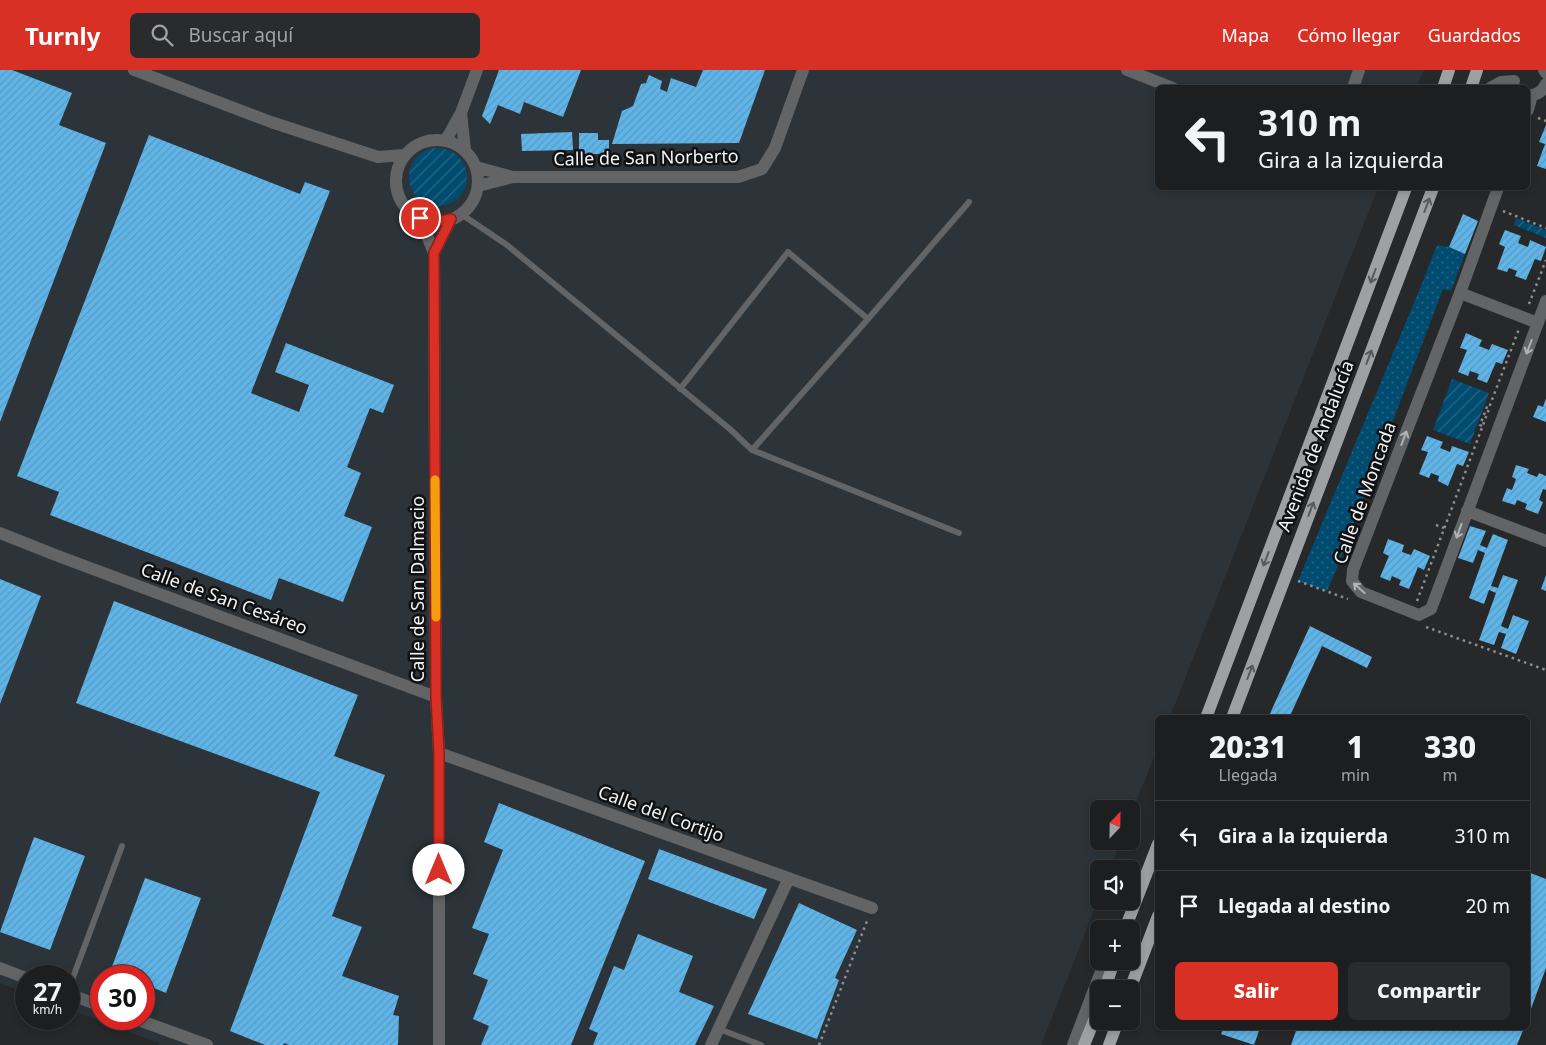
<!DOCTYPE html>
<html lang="es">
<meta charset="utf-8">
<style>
body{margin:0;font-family:"Noto Sans",sans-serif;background:#292b2d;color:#f1f3f6;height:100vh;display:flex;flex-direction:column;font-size:19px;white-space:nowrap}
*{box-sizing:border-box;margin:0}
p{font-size:16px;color:#a0a2a5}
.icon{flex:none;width:28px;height:28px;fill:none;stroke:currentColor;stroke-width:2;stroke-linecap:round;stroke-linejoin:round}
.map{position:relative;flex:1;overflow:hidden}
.drawer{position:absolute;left:1155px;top:645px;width:375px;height:315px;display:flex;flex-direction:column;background:#1c1e20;border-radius:8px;box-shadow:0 2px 8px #0003,0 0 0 1px #3a3c3e}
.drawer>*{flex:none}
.banner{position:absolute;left:1155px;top:15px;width:375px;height:105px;border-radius:8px;box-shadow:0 2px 8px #0003,0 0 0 1px #3a3c3e;background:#1c1e20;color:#f1f3f6;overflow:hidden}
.needle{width:32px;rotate:22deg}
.controls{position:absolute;left:1090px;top:730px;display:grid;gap:10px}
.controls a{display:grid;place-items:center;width:50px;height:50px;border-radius:8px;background:#1c1e20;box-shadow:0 2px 8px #0003,0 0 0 1px #3a3c3e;font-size:25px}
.speed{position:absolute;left:15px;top:895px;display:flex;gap:10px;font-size:25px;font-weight:700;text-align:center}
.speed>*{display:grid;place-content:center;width:65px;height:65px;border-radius:50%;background:#1c1e20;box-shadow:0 2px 8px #0003,0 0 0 1px #3a3c3e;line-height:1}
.speed small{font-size:12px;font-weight:400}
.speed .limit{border:8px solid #d22;background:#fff;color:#111}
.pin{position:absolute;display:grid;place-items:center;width:42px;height:42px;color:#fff;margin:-21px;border:2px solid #fff;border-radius:50%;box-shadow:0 1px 5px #0007}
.me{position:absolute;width:55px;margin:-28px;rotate:0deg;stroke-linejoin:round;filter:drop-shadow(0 0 4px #0008)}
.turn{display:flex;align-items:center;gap:18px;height:105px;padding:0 20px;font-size:22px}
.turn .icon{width:65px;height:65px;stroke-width:2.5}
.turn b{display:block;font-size:35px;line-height:42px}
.eta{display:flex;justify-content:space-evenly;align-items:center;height:85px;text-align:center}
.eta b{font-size:30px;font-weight:800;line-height:35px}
.button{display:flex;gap:10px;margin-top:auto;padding:10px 20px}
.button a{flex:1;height:58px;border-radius:8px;background:#d93025;color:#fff;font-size:20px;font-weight:800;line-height:58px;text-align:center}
.button a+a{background:#292b2d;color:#f1f3f6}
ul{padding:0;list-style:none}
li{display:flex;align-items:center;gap:15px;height:70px;padding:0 20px;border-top:1px solid #3a3c3e}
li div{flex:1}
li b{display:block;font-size:19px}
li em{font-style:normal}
header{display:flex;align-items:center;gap:30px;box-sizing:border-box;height:70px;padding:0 25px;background:#d93025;color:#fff}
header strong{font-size:24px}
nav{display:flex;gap:28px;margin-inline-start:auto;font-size:18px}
.search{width:350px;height:45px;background:#292b2d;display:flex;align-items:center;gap:12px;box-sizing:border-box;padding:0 18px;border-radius:8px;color:#a0a2a5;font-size:19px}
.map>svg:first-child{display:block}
</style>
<header>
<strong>Turnly</strong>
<div class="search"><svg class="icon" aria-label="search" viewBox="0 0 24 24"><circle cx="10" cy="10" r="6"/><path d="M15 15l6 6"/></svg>Buscar aquí</div>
<nav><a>Mapa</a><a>Cómo llegar</a><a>Guardados</a></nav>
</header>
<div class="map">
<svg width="1546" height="975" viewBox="0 0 1546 975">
<defs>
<pattern id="grass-dots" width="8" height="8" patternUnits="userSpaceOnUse" patternTransform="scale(1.25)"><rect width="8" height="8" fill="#004c70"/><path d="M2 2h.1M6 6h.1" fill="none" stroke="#266685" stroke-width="1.8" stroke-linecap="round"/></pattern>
<pattern id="garden-furrows" width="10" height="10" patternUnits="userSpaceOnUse" patternTransform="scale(1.25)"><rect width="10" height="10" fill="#004c70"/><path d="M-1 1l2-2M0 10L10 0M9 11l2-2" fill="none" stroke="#266685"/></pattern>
<pattern id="building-hatch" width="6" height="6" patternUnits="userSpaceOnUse" patternTransform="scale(1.25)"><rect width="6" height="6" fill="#5fb4e8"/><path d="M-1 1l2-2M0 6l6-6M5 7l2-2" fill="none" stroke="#5999c0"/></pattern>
</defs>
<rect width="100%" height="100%" fill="#26282a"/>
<path fill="#2c3439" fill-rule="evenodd" d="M 0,0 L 1424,0 L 1417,17 L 1158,18 L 1158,118 L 1378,118 L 1170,647 L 1158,648 L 1157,679 L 1131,745 L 1131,739 L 1099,739 L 1099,771 L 1121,771 L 1110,799 L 1099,799 L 1099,828 L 1041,975 L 158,975 L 159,973 L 69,939 L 69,906 L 26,906 L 26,923 L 0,913 ZM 101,906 L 144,906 L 144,949 L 101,949 Z"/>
<path fill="url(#grass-dots)" d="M 1437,175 L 1449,177 L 1465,184 L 1451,221 L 1443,219 L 1335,503 L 1327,521 L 1298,511 L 1421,216 Z"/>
<path fill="url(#garden-furrows)" d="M409 107a29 29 0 1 1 58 0a29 29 0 1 1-58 0Z
M 1516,148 L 1546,160 L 1546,168 L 1514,155 Z
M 1452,309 L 1489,323 L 1470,374 L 1433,360 Z"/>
<path fill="url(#building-hatch)" d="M 0,0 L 12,0 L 72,23 L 59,55 L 106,73 L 0,352 Z
M 499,0 L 581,0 L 563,47 L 524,32 L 520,44 L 498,35 L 490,54 L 482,46 Z
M 703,0 L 765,0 L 739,73 L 612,74 L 622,41 L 633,36 L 641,14 L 646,13 L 649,5 L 662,11 L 660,19 L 667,22 L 671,8 L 696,17 Z
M 1546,55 L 1546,99 L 1537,96 L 1545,74 L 1539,72 Z
M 572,62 L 573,80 L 522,81 L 521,64 Z
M 579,63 L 598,63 L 598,70 L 609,70 L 609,84 L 579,84 Z
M 149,65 L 300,124 L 305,112 L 330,121 L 251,323 L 299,342 L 309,315 L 275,302 L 286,273 L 394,315 L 383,343 L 370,338 L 347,397 L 361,403 L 344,446 L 372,457 L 343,532 L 279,508 L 271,530 L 50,445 L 59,422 L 17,406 Z
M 1463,144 L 1478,151 L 1465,184 L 1449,177 Z
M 1505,160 L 1521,166 L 1518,173 L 1528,177 L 1530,170 L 1546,177 L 1541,191 L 1535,189 L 1526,210 L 1515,206 L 1517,201 L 1509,198 L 1507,202 L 1497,199 L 1505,177 L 1499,174 Z
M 1466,263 L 1482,270 L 1479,276 L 1489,280 L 1492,274 L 1508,280 L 1502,294 L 1496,292 L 1487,313 L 1477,309 L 1479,304 L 1470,301 L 1468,306 L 1458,302 L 1467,280 L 1460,278 Z
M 1546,328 L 1546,352 L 1533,347 L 1538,335 L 1543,337 Z
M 1427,366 L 1443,372 L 1440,378 L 1450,382 L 1452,376 L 1469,382 L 1463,396 L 1457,394 L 1448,416 L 1438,411 L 1439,406 L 1431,403 L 1429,408 L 1419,404 L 1428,382 L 1421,380 Z
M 1516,395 L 1529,399 L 1527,403 L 1537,407 L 1539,403 L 1546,406 L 1546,420 L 1543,419 L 1539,430 L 1543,432 L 1538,444 L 1525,439 L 1527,434 L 1517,430 L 1515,435 L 1502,431 L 1507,418 L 1512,420 L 1516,409 L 1512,407 Z
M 1470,456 L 1486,461 L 1480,475 L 1487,478 L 1493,464 L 1508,470 L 1491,516 L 1498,518 L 1503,505 L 1518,510 L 1501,556 L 1508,559 L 1513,545 L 1529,551 L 1516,584 L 1501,578 L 1506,564 L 1499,562 L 1494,575 L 1479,570 L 1496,523 L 1489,520 L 1484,534 L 1469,528 L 1485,483 L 1478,480 L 1473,493 L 1458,488 Z
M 1388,469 L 1404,475 L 1402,482 L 1411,485 L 1414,479 L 1430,486 L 1424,500 L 1418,497 L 1409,519 L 1399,515 L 1401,510 L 1392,506 L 1390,511 L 1380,507 L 1389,486 L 1383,483 Z
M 1546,505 L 1546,521 L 1541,519 Z
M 0,509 L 41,526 L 0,634 Z
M 114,531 L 358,625 L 334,686 L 385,705 L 332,846 L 362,857 L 342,906 L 399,926 L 393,945 L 399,946 L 398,975 L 289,975 L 284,973 L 283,975 L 265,975 L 230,961 L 320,722 L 76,633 Z
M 1310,556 L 1372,587 L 1367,598 L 1322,576 L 1289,648 L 1268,648 Z
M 499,733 L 645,791 L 571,975 L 481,975 L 489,956 L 473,949 L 488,910 L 473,904 L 489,864 L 472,858 L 503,780 L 484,772 Z
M 34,767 L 85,786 L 50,880 L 0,862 Z
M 659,779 L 767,819 L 754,849 L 648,809 Z
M 1528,802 L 1546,809 L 1546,898 L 1528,947 Z
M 145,808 L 201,828 L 166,923 L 144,914 L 144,906 L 122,906 L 110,902 Z
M 799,833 L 857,860 L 835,908 L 839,910 L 817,969 L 748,944 Z
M 638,864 L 693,886 L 679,922 L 714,936 L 695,975 L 593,975 L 598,963 L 589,959 L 614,896 L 624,900 Z
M 1224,958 L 1260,958 L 1254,975 L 1221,964 Z
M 1297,958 L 1524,958 L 1517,975 L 1291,975 Z"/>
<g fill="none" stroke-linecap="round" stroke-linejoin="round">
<path stroke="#8c8e90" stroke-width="2.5" stroke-dasharray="2.5 4" stroke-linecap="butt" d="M 1538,48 L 1546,51
M 1503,141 L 1546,158
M 1529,234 L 1546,190
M 1482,356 L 1480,355 L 1488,334 L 1490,335 L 1519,259
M 1436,455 L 1444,458
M 1298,511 L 1348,529
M 1417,531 L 1489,339 L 1491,340
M 1426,557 L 1546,600
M 819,975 L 867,851"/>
<path stroke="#636465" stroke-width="6" d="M 461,144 L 507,175 L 731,360 L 752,380 L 959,463
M 680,319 L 788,182 L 868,249
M 752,380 L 868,249 L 969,132
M 69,918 L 122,776
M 719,959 L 761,975"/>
<path stroke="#636465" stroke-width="12" d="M 134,0 L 271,52 L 378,87 L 404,85
M 1127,0 L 1173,18
M 1544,0 L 1546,3
M 1353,18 L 1359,0
M 1490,18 L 1501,12 L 1514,11
M 1528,25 C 1536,26 1542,22 1546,14
M 1528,40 L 1532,25
M 461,43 L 465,80
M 446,70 L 461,43 L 477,0
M396 111a41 41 0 1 1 82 0a41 41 0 1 1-82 0Z
M 476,97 L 513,107
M 478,116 L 513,107 L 738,107 L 762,99 L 775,78 L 803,0
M 1498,118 L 1460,223 L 1353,500 L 1352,511 L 1361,522 L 1419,545 L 1431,539 L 1546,231
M 420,148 L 434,183 L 436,627 L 439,683 L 439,975
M 434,183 L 451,149
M 1460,223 L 1538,253
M 1467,441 L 1546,471
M 0,463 L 58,486 L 436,627
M 439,683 L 872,838
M 0,898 L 26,908
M 69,924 L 101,936
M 136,949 L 207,975
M 711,975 L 789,808
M 1073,975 L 1105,891"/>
<path stroke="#9ea1a3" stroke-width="12" d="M 1443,18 L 1449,0
M 1471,18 L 1477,0
M 1206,648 L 1406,118
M 1232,648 L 1433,118
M 1125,859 L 1158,774
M 1105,919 L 1114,891
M 1130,919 L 1158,846
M 1084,975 L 1099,938
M 1109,975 L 1118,951"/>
</g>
<defs><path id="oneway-shaft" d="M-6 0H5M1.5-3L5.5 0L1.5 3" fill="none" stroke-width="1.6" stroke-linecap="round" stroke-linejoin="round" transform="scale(1.25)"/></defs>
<g stroke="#57595a">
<use href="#oneway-shaft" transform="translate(1427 135) rotate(-69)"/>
<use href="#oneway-shaft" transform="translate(1373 206) rotate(111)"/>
<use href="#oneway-shaft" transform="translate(1369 287) rotate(-69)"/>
<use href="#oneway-shaft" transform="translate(1311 439) rotate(-69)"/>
<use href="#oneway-shaft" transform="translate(1266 489) rotate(111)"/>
<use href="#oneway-shaft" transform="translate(1250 602) rotate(-69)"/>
</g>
<g stroke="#b1b3b4">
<use href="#oneway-shaft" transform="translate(1529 277) rotate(111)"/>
<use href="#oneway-shaft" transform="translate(1404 368) rotate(-69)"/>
<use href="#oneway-shaft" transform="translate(1459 461) rotate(110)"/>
<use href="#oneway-shaft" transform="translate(1359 518) rotate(-138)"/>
</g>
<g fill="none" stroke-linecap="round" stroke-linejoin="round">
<defs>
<path id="route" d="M 420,148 L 435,152 L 451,149 L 434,183 L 436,627 L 439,683 L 439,800"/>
</defs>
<use href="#route" stroke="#8d1f18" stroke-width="12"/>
<use href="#route" stroke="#d93025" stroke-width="9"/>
<path stroke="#f59e0b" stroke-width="9" d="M 435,410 L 436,547"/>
</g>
<g text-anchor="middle" stroke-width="5" stroke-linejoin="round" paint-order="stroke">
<g font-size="18" fill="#f1f3f4" stroke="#101112">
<text transform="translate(646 88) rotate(-1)" y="6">Calle de San Norberto</text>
<text transform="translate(1316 376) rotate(-69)" y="6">Avenida de Andalucía</text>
<text transform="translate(1365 423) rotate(-70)" y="6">Calle de Moncada</text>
<text transform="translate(418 519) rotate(-90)" y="6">Calle de San Dalmacio</text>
<text transform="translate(224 529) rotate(20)" y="6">Calle de San Cesáreo</text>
<text transform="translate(661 744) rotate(20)" y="6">Calle del Cortijo</text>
</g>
</g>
</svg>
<div class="controls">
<a><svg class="needle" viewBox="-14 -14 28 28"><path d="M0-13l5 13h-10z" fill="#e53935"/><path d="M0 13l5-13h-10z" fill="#a0a2a5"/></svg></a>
<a><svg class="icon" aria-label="sound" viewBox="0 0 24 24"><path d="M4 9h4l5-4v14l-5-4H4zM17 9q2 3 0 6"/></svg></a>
<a>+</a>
<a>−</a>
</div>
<div class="speed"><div>27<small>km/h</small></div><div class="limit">30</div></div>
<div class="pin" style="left:420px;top:148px;background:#d93025"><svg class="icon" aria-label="arrive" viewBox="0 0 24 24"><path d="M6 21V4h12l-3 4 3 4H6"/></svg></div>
<svg class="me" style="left:439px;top:800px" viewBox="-20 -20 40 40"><circle r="19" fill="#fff"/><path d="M0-13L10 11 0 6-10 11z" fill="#d93025"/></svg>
<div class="banner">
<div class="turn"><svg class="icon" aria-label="left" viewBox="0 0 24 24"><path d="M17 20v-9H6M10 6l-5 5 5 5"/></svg><div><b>310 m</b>Gira a la izquierda</div></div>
</div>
<section class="drawer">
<div class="eta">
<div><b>20:31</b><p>Llegada</p></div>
<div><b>1</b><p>min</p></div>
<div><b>330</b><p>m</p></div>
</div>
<ul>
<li><svg class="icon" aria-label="left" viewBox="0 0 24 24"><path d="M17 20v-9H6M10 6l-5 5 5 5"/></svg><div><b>Gira a la izquierda</b></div><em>310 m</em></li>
<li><svg class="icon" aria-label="arrive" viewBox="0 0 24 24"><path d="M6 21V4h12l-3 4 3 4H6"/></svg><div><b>Llegada al destino</b></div><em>20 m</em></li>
</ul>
<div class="button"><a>Salir</a><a>Compartir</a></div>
</section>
</div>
